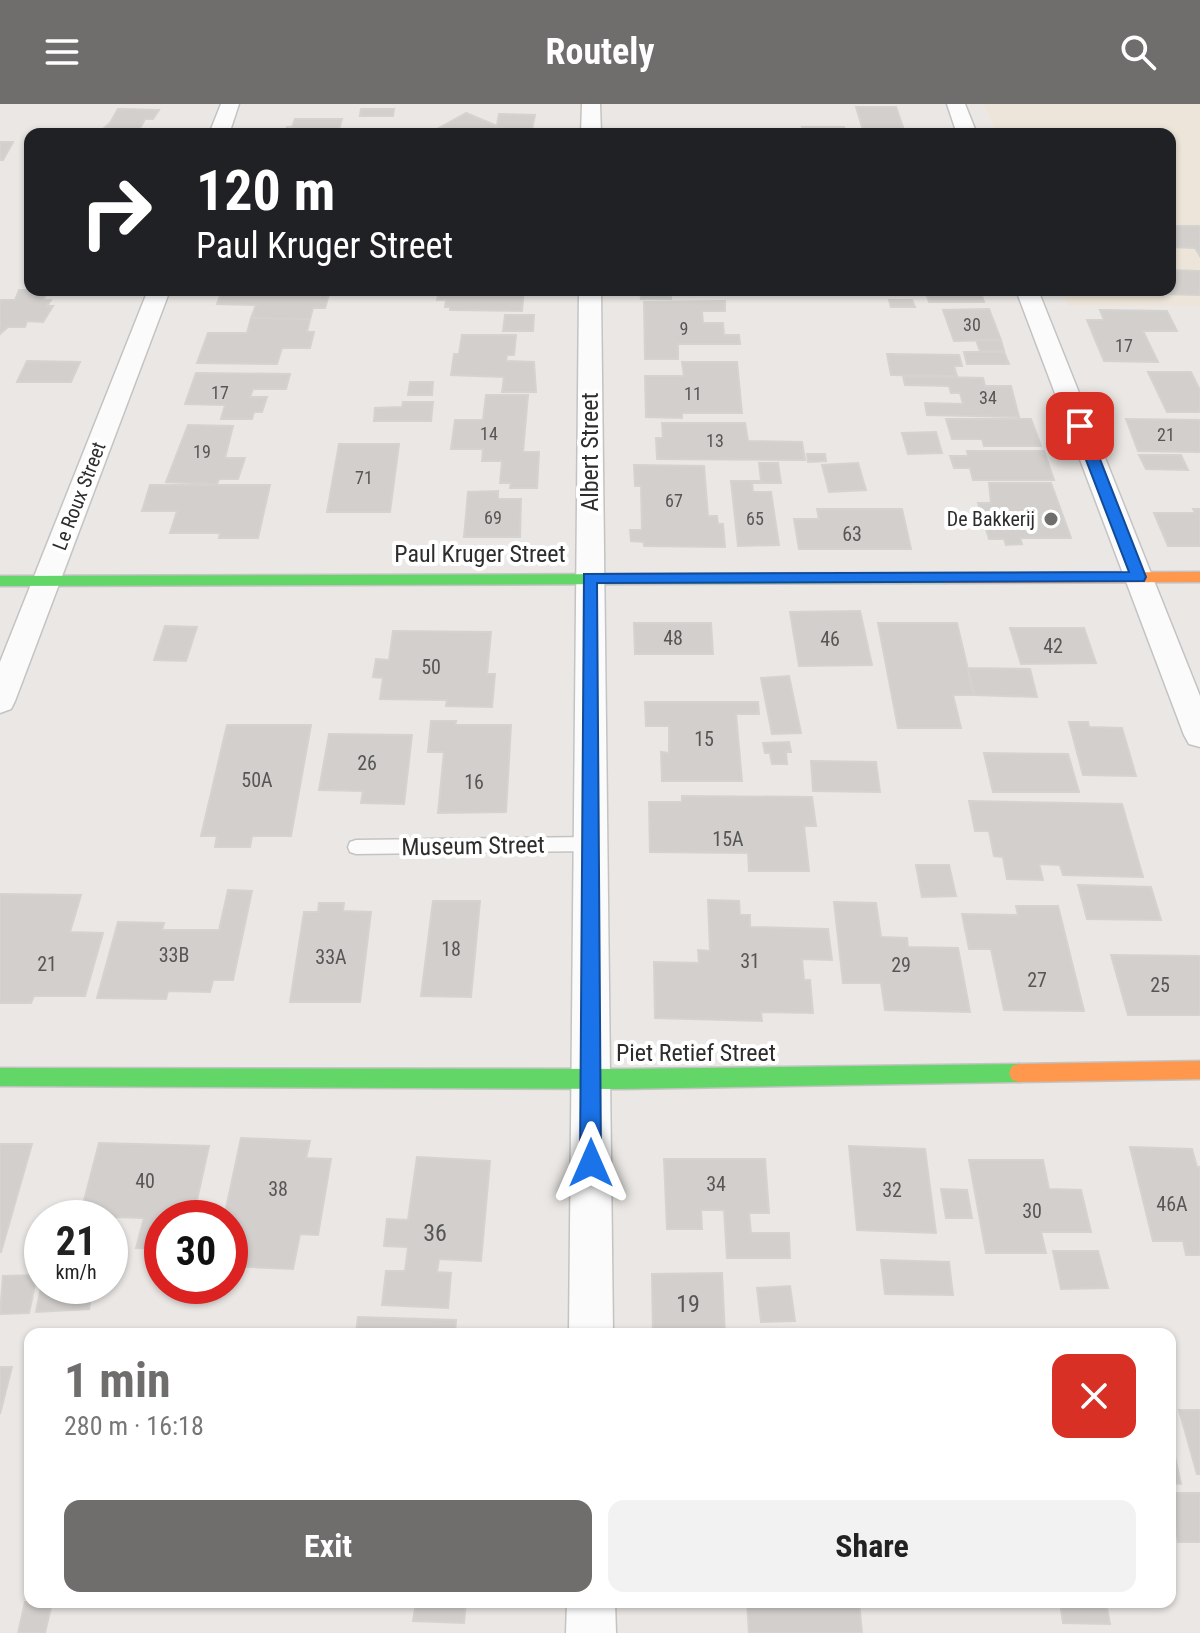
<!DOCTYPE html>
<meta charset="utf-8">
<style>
body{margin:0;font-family:"Roboto Condensed",sans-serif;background:#f2f2f2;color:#222;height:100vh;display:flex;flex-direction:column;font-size:30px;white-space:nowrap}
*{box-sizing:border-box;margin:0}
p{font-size:26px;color:#767676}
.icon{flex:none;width:44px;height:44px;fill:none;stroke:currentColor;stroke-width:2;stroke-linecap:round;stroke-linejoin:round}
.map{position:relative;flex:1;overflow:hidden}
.sheet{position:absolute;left:24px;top:1224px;width:1152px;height:280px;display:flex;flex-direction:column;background:#fff;border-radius:16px;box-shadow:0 2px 6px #0004}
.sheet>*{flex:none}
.hud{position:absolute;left:24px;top:24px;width:1152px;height:168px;border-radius:16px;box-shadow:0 2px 6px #0004;background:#202124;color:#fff;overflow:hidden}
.speed{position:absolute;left:24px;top:1096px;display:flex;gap:16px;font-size:40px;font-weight:700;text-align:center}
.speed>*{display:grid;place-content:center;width:104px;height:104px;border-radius:50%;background:#fff;box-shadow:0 2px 6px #0004;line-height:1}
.speed small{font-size:20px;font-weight:400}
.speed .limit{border:12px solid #d22;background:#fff;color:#111}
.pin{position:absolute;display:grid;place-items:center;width:68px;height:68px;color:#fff;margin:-34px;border-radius:16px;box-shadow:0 4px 12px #0006}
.me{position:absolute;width:88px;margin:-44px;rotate:0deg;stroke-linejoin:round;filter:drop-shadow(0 0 6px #0008)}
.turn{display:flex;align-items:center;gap:28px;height:168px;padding:0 40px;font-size:36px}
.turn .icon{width:104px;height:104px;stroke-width:2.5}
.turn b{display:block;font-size:56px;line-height:68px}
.round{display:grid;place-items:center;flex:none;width:84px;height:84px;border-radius:16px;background:#f2f2f2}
.head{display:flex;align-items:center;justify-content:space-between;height:136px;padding:0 40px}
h1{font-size:48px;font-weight:700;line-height:60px;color:#6f6e6d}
.primary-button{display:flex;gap:16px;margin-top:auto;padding:16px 40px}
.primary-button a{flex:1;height:92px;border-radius:16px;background:#6f6e6d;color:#fff;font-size:32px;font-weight:700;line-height:92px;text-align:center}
.primary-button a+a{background:#f2f2f2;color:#222}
header{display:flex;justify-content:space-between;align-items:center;height:104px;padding:0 40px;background:#6f6e6d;color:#fff;font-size:36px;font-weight:700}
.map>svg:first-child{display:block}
</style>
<header><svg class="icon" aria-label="menu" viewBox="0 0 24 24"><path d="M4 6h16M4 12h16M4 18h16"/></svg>Routely<svg class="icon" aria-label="search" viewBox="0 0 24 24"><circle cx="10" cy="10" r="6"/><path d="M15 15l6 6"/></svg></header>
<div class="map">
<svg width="1200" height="1529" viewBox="0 0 1200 1529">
<rect width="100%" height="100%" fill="#eae7e4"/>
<path fill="#ede5d9" d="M 984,0 L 1200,0 L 1200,202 L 1068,202 L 1061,186 L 1170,186 L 1170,30 L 997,30 Z"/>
<path fill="#d2cfcd" stroke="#d5d3d0" stroke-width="2" d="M 856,3 L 896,3 L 904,26 L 863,26 Z
M 118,5 L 159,6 L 153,15 L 145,15 L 137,30 L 97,30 L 110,19 Z
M 361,5 L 394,5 L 393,12 L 360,12 Z
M 466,9 L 497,22 L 499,10 L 535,11 L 531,30 L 449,30 L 437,25 Z
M 295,15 L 342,15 L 338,30 L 285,30 L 287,23 L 292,23 Z
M 802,23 L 844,23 L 846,30 L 804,30 Z
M 0,38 L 13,38 L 3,56 L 0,56 Z
M 1170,122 L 1200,122 L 1200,152 L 1195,144 L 1170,143 Z
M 1170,166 L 1200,167 L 1200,191 L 1159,190 L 1157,186 L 1170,186 Z
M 19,186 L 48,186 L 43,196 L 51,196 L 47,202 L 53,202 L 43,218 L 27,217 L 25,223 L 8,223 L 0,230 L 0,196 L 15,196 Z
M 222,186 L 307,186 L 330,187 L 325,204 L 313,204 L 310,215 L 251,214 L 256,201 L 217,200 Z
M 439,186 L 524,186 L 522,207 L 450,206 L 450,203 L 445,203 L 446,196 L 437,196 Z
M 640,186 L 723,186 L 723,189 L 671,190 L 671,195 L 641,195 Z
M 925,186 L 980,186 L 984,198 L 929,198 Z
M 889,196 L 912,196 L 915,203 L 891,203 Z
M 725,197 L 725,207 L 702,207 L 703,219 L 723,219 L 724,231 L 739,231 L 740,240 L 678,240 L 678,255 L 645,255 L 644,198 Z
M 989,205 L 1001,236 L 954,237 L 943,206 Z
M 1100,206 L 1167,207 L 1177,227 L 1143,227 L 1158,258 L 1104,257 L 1087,216 L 1104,216 Z
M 505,211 L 534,211 L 533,227 L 503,227 Z
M 251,214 L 310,215 L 307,228 L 314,228 L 310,244 L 282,244 L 277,260 L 197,259 L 208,229 L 247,229 Z
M 462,231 L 516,231 L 514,251 L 507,251 L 506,257 L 534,258 L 536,288 L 502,288 L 504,273 L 451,271 L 454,250 L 459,250 Z
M 976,236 L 1001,236 L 1004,247 L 980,247 Z
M 964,248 L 1004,248 L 1009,260 L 967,260 Z
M 887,250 L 959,251 L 962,262 L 954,262 L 957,272 L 891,271 Z
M 27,257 L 80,258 L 71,278 L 17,278 Z
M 682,258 L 737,258 L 742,309 L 682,309 L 682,314 L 646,313 L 645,272 L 684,272 Z
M 1148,268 L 1191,268 L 1200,286 L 1200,308 L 1167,308 Z
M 196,269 L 290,270 L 286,285 L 253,285 L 250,293 L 267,293 L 262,308 L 254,308 L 252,315 L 221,315 L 225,301 L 185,300 Z
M 903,272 L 983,274 L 985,282 L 1011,282 L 1019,313 L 927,311 L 925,299 L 963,300 L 960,289 L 951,289 L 949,282 L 905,281 Z
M 410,278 L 433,278 L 432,291 L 408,291 Z
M 486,291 L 528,291 L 523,348 L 539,348 L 537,384 L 510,384 L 511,379 L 500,379 L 502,357 L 482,357 L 483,345 L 451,345 L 455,316 L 483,316 Z
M 403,298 L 433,298 L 431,317 L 374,317 L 375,304 L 402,303 Z
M 946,315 L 1031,315 L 1041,342 L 984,342 L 982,335 L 952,335 Z
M 1126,315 L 1200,316 L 1200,348 L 1138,347 Z
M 662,319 L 745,319 L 748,337 L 802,338 L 805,356 L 657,355 L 656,334 L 663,334 Z
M 188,321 L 233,322 L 225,354 L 245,354 L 238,375 L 219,375 L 217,380 L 166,378 Z
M 936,328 L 942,349 L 908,350 L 902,329 Z
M 339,340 L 399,340 L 390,408 L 327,408 Z
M 967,347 L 1044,347 L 1054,376 L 973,376 L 970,364 L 954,364 L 950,352 L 968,352 Z
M 807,350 L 825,350 L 826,357 L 808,358 Z
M 1139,351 L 1181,351 L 1188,366 L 1146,365 Z
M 759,359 L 778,359 L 781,379 L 752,379 L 753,388 L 771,388 L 779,441 L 738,442 L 731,377 L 761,377 Z
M 858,359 L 866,386 L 829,388 L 822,361 Z
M 634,361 L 704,362 L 708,412 L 717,412 L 718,420 L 723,420 L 725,443 L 644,442 L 644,438 L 631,437 L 630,426 L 642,426 L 641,382 L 635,382 Z
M 989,379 L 1051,379 L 1071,434 L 1020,434 L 1022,440 L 1006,441 L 1004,435 L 989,435 L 978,399 L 991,399 Z
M 150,381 L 270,381 L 258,434 L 219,434 L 220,429 L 170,429 L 177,407 L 142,407 Z
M 498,387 L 498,395 L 521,395 L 520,433 L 464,433 L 468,388 Z
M 817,405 L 902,405 L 911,445 L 799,445 L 794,415 L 819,415 Z
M 1193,405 L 1200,405 L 1200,442 L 1168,442 L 1154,409 L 1195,409 Z
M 860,507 L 872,561 L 799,562 L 790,508 Z
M 634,519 L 711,519 L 713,550 L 635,550 Z
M 878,519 L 957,519 L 974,591 L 953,591 L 961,624 L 898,624 Z
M 165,522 L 197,523 L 186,557 L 154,556 Z
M 1010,524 L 1084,524 L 1096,559 L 1021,560 Z
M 393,527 L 491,528 L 487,570 L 495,570 L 492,603 L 446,602 L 447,596 L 380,595 L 383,574 L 373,573 L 376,555 L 389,556 Z
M 967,564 L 1030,565 L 1037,593 L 974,591 Z
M 789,572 L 801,629 L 772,630 L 761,574 Z
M 645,598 L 758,598 L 759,610 L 736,610 L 742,677 L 662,677 L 661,648 L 669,649 L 669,622 L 646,622 Z
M 431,617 L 456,617 L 455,621 L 511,621 L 506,708 L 438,709 L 444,648 L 428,648 Z
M 1069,618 L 1088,618 L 1089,623 L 1122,624 L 1136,672 L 1083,671 Z
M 227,621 L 311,621 L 291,732 L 252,732 L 250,743 L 215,743 L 217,732 L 201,732 Z
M 329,630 L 412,631 L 404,700 L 361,699 L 363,687 L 319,686 Z
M 789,638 L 791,648 L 786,648 L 787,660 L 772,660 L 770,649 L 765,649 L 763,639 Z
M 984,649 L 1068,650 L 1079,688 L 993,688 Z
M 811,657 L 876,658 L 880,688 L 813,687 Z
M 682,692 L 812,693 L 816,722 L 804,722 L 809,767 L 749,767 L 748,749 L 650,748 L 649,698 L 682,698 Z
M 969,697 L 1122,700 L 1143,773 L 1063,771 L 1060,761 L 1039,760 L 1043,776 L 1007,775 L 1003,753 L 994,752 L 989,727 L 975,727 Z
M 916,761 L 949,761 L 956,792 L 922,793 Z
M 1078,781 L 1151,783 L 1161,816 L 1087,815 Z
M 228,786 L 252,787 L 233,876 L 213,876 L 210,888 L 168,887 L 166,895 L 97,894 L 118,818 L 164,819 L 162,826 L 219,826 Z
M 0,790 L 81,791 L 70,828 L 103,829 L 85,892 L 34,892 L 31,899 L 0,899 Z
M 708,796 L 739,797 L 740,811 L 750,811 L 750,823 L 828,825 L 832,856 L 802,855 L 804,876 L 810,876 L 813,909 L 761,908 L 762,917 L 655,914 L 654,858 L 699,859 L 698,846 L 710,847 Z
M 433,797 L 480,797 L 471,893 L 421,892 Z
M 834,798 L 876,799 L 881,833 L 907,834 L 908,843 L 958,844 L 970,908 L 885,906 L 881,879 L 843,879 Z
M 319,799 L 344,799 L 343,807 L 371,808 L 360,898 L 290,898 L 304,808 L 318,808 Z
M 1016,802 L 1058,802 L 1084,907 L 1004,906 L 991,845 L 969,845 L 962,810 L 1018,811 Z
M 1111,851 L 1200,852 L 1200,911 L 1128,911 Z
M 241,1034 L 310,1037 L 306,1054 L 331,1055 L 318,1131 L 300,1130 L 293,1165 L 230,1162 L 230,1114 L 224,1114 Z
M 99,1039 L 209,1042 L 193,1114 L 162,1114 L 162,1145 L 136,1144 L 144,1114 L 80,1112 Z
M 0,1040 L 32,1040 L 1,1148 L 0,1148 Z
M 849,1042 L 925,1045 L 936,1129 L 857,1126 Z
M 1130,1043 L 1192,1045 L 1197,1063 L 1200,1063 L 1200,1151 L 1186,1151 L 1183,1137 L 1153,1137 Z
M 417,1053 L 490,1057 L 481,1157 L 439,1155 L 437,1168 L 451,1169 L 448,1204 L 382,1201 L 386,1167 L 405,1167 L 408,1143 L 384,1142 L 387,1115 L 408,1116 Z
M 664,1055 L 765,1055 L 769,1109 L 749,1109 L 751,1129 L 789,1129 L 790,1154 L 727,1154 L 724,1106 L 701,1106 L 702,1125 L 667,1125 Z
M 969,1056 L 1043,1056 L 1049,1085 L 1081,1086 L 1091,1128 L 1041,1128 L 1046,1149 L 986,1149 Z
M 941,1085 L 967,1086 L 972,1114 L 946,1114 Z
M 1053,1147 L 1098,1147 L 1108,1184 L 1061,1185 Z
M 881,1156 L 949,1158 L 953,1191 L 885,1190 Z
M 722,1169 L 725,1230 L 653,1230 L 652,1170 Z
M 37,1171 L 29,1209 L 0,1210 L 3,1172 Z
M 42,1178 L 42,1182 L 93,1182 L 89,1205 L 36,1208 Z
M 790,1182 L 795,1217 L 761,1218 L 757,1184 Z
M 358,1213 L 456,1216 L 455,1230 L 356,1230 Z
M 0,1263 L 12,1263 L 0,1310 Z
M 1179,1306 L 1200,1306 L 1200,1370 L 1197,1370 Z
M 1170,1330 L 1181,1380 L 1170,1379 Z
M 1170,1389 L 1200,1389 L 1200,1438 L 1178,1438 Z
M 25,1498 L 52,1499 L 45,1529 L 18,1529 Z
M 416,1498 L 466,1498 L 464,1519 L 413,1517 Z
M 747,1498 L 859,1498 L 862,1529 L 749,1529 Z
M 1060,1498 L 1106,1498 L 1110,1520 L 1063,1519 Z"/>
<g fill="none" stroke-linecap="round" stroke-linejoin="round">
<defs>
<path id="lane" d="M 591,733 L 597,735 L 599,740 L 597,745 L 591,747 L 356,750 L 350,748 L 348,743 L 350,738 L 356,736 Z"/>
<path id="street" d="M 221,0 L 239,0 L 229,30 L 209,30 Z
M 582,0 L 600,0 L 601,30 L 581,30 Z
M 947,0 L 965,0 L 977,30 L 957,30 Z
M 148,186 L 170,186 L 15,597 L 11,605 L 0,609 L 0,558 Z
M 579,186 L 601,186 L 613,1230 L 569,1230 Z
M 1016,186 L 1038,186 L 1200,592 L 1200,643 L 1189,640 L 1184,631 Z
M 567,1498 L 615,1498 L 616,1529 L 566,1529 Z"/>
<path id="fast" d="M 945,469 L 952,474 L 945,479 L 0,482 L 0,472 Z
M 1019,960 L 1026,962 L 1029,969 L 1026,976 L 1019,978 L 623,985 L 0,982 L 0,964 L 623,965 Z"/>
<path id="slow" d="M 1200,468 L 1200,478 L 945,479 L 938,474 L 945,469 Z
M 1200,957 L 1200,975 L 1019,978 L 1012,976 L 1009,969 L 1012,962 L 1019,960 Z"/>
</defs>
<use href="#lane" stroke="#c4c3c4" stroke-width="3"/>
<use href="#street" stroke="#c4c3c4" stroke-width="3"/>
<use href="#fast" stroke="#c4c3c4" stroke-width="3"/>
<use href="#slow" stroke="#c4c3c4" stroke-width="3"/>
<use href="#lane" fill="#fcfbfb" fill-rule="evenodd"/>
<use href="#street" fill="#fcfbfb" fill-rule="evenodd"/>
<use href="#fast" fill="#63d668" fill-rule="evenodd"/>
<use href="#slow" fill="#ff974d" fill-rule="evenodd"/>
</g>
<path fill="#1a73e8" stroke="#114b97" stroke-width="2" d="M 1080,318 L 1087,322 L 1146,473 L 1144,477 L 597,479 L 601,1059 L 598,1066 L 591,1069 L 583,1066 L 580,1059 L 584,470 L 1129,468 L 1073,322 Z"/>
<circle fill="#6f6e6d" stroke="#fff" stroke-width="3" cx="1051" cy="415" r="8"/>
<g text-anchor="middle" stroke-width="8" stroke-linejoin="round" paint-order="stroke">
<g font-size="18" fill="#575656">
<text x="972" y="227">30</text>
<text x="684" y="231">9</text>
<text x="1124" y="248">17</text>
<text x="220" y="295">17</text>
<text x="693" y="296">11</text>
<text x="988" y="300">34</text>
<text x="489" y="336">14</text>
<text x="1166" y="337">21</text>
<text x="715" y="343">13</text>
<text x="202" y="354">19</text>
<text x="364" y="380">71</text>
<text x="674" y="403">67</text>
<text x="493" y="420">69</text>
<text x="755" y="421">65</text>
</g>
<g font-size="20" fill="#2d2d2d" stroke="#fff">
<text transform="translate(79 392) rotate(-69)" y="7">Le Roux Street</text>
</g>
<g font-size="20" fill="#2d2d2d" stroke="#fff" text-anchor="end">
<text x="1035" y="422">De Bakkerij</text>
</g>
<g font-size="20" fill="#575656">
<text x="852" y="437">63</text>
<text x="673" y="541">48</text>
<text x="830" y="542">46</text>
<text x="1053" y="549">42</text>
<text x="431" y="570">50</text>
<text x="704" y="642">15</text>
<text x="367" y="666">26</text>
<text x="257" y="683">50A</text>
<text x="474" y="685">16</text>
<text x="728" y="742">15A</text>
<text x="451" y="852">18</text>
<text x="174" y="858">33B</text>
<text x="331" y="860">33A</text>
<text x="750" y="864">31</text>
<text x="47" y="867">21</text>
<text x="901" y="868">29</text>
<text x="1037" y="883">27</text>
<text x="1160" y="888">25</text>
<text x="145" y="1084">40</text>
<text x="716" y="1087">34</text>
<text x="278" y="1092">38</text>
<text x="892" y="1093">32</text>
<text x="1172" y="1107">46A</text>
<text x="1032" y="1114">30</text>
</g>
<g font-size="24" fill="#2d2d2d" stroke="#fff">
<text transform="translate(590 348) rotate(-90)" y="8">Albert Street</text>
<text x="480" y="458">Paul Kruger Street</text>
<text transform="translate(473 742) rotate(-1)" y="8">Museum Street</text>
<text x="696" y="957">Piet Retief Street</text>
</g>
<g font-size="24" fill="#575656">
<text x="435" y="1137">36</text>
<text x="688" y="1208">19</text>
</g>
</g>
</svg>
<div class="speed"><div>21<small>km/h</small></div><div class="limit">30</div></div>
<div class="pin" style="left:1080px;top:322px;background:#d93025"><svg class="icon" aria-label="arrive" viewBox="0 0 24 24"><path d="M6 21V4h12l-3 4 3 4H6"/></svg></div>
<svg class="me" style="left:591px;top:1059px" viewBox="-20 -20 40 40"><path d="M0-17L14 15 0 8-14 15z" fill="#1a73e8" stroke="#fff" stroke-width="4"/></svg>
<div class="hud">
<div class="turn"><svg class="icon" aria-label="right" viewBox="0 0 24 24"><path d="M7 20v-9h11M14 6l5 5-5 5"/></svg><div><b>120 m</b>Paul Kruger Street</div></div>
</div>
<section class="sheet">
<div class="head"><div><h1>1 min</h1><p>280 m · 16:18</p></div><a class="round" style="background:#d93025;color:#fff"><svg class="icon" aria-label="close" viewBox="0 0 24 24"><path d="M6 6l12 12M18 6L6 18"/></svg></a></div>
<div class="primary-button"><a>Exit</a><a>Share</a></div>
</section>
</div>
